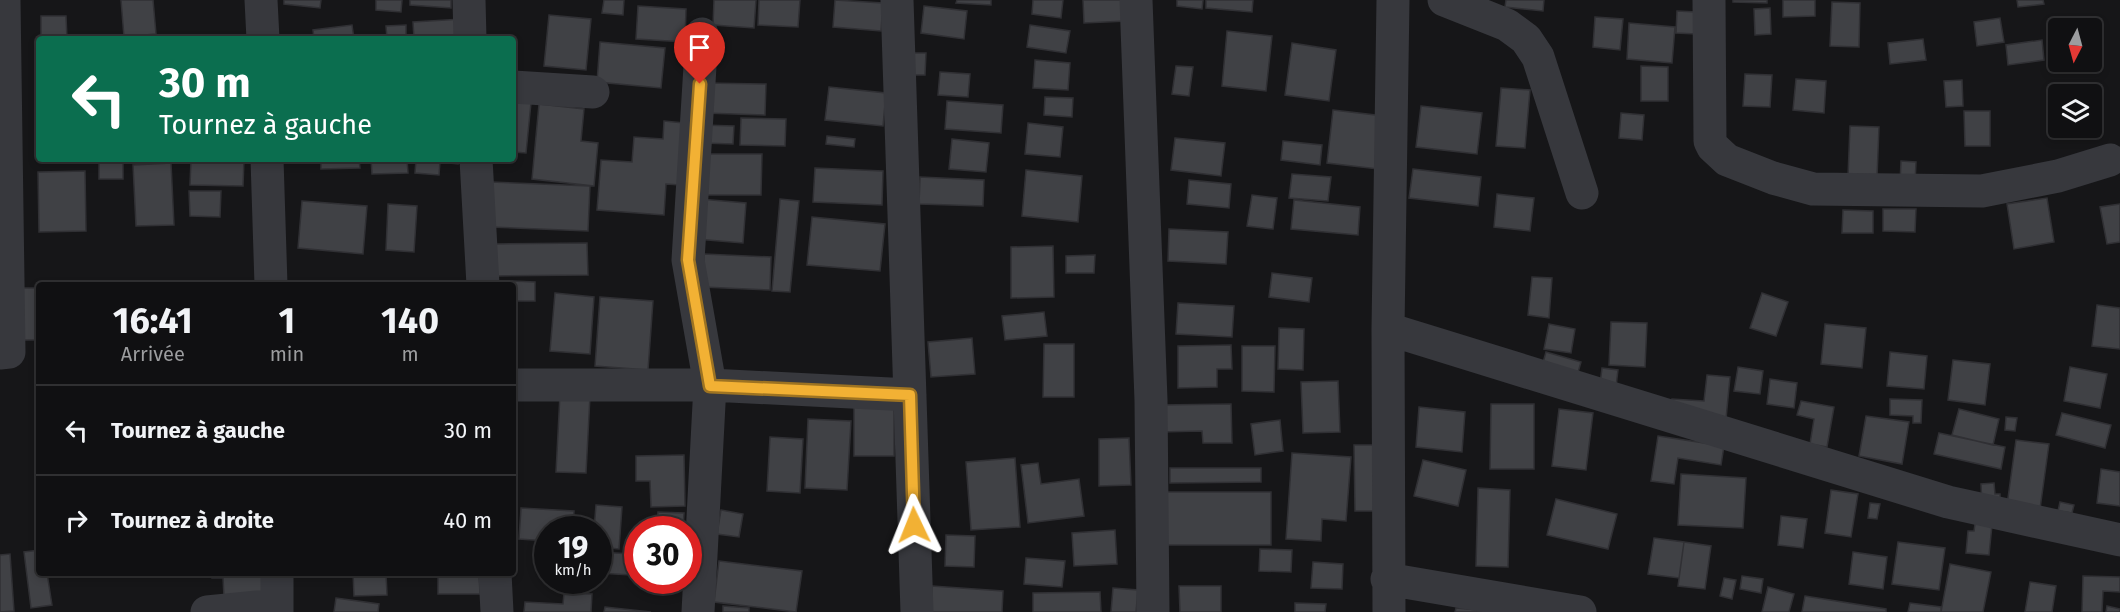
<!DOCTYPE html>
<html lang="fr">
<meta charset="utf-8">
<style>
body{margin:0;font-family:"Fira Sans",sans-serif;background:#1e1e20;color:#f1f3f6;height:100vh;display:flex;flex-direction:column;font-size:22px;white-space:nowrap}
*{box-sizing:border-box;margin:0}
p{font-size:20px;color:#9c9d9f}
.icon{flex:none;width:33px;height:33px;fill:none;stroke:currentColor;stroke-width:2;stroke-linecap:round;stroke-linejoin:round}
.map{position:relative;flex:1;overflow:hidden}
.details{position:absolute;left:36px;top:282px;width:480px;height:294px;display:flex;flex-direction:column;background:#101012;border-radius:6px;box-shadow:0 3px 9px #0003,0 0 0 2px #303032}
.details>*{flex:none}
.top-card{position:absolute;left:36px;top:36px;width:480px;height:126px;border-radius:6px;box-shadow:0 3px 9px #0003,0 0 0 2px #303032;background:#0b6e4f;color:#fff;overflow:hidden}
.needle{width:39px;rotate:186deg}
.fabs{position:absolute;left:2048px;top:18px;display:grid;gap:12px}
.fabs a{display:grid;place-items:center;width:54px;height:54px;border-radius:6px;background:#101012;box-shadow:0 3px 9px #0003,0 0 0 2px #303032;font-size:30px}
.speed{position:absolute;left:534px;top:516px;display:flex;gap:12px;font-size:30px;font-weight:700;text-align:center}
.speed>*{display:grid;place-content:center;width:78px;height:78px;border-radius:50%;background:#101012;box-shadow:0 3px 9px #0003,0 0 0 2px #303032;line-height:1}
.speed small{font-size:15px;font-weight:400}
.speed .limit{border:9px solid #d22;background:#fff;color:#111}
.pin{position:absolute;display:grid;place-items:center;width:51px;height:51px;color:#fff;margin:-62px -26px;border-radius:50% 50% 50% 0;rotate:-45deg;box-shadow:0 0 6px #0007}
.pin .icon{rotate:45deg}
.me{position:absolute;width:66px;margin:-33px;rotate:358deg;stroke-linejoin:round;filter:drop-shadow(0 0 4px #0008)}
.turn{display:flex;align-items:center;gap:21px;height:126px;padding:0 24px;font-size:27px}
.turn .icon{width:78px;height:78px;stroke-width:2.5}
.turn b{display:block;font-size:42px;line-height:51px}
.eta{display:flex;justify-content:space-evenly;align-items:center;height:102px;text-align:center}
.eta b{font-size:36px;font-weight:700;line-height:42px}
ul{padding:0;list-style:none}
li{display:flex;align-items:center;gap:18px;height:90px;padding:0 24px;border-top:2px solid #303032}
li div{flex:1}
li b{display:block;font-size:22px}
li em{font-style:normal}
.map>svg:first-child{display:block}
</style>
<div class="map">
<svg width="2120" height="612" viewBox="0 0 2120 612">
<rect width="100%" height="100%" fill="#161618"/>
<path fill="#404145" stroke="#303034" stroke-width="1.5" d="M 121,0 L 153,0 L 156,34 L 124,37 Z
M 284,0 L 321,0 L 320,8 L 284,4 Z
M 376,0 L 402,0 L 401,12 L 376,10 Z
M 410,0 L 451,0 L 451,8 L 410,5 Z
M 604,0 L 624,0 L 623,15 L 602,13 Z
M 714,0 L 756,0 L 754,28 L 713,25 Z
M 759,0 L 800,0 L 798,27 L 758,25 Z
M 835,0 L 883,3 L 881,31 L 833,27 Z
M 957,0 L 991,0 L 991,5 L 956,3 Z
M 1033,0 L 1063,0 L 1061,18 L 1032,14 Z
M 1083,0 L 1126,0 L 1127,21 L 1084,23 Z
M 1177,0 L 1203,0 L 1202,9 L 1177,6 Z
M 1206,0 L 1253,0 L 1252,12 L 1206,8 Z
M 1506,0 L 1544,0 L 1543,11 L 1505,7 Z
M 1733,0 L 1767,0 L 1767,3 L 1733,2 Z
M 1783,0 L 1815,0 L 1815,16 L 1783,17 Z
M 2017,0 L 2043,0 L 2044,4 L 2018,7 Z
M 1832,2 L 1860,3 L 1859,47 L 1830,46 Z
M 638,6 L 686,9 L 685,42 L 636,39 Z
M 924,6 L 967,11 L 964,39 L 921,33 Z
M 1770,8 L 1771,34 L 1755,35 L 1754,9 Z
M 1677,11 L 1697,12 L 1696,34 L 1676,33 Z
M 549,15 L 591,19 L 586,70 L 544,66 Z
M 41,16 L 66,16 L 67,39 L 41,39 Z
M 1595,17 L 1623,19 L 1620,50 L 1593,47 Z
M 2000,18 L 2004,42 L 1977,46 L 1974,22 Z
M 462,19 L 463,39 L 414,39 L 413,22 Z
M 1629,23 L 1675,27 L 1672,63 L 1627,59 Z
M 352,25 L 354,39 L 314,39 L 313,30 Z
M 406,25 L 406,39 L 387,39 L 386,26 Z
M 1030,25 L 1070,31 L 1066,53 L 1027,47 Z
M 1227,31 L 1272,36 L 1266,91 L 1222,86 Z
M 1923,39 L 1926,60 L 1890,64 L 1888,43 Z
M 2042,40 L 2044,60 L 2008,65 L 2006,45 Z
M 600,42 L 665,48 L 661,88 L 597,82 Z
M 1292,43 L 1336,50 L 1329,101 L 1285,95 Z
M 912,53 L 926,53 L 925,75 L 912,75 Z
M 1035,60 L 1070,63 L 1068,90 L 1033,88 Z
M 1176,66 L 1193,67 L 1189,96 L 1172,94 Z
M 1641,66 L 1668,67 L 1668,101 L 1641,101 Z
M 940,72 L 970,74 L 968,97 L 938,95 Z
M 1745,74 L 1772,75 L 1770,107 L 1743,106 Z
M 1796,79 L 1826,81 L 1824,113 L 1793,110 Z
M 1962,80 L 1963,106 L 1946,107 L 1944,81 Z
M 705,83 L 766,84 L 765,115 L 704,113 Z
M 829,87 L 886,93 L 883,126 L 825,120 Z
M 1501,88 L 1530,90 L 1525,148 L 1496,146 Z
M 1045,97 L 1073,98 L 1072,117 L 1044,115 Z
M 513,101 L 531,103 L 526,153 L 513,152 Z
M 947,101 L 1003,105 L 1001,133 L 945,129 Z
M 539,104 L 584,109 L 581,141 L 598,143 L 594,186 L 532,179 Z
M 1421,106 L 1482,113 L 1477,154 L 1416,147 Z
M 1333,110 L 1384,116 L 1378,169 L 1327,163 Z
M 1964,111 L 1990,111 L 1990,146 L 1965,146 Z
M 1621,113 L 1644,115 L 1642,140 L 1619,138 Z
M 741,118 L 786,119 L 785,146 L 740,145 Z
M 664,121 L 684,123 L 680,185 L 666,184 L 664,215 L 597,210 L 601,160 L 632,162 L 634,137 L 663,139 Z
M 1028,123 L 1063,127 L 1060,157 L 1025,154 Z
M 702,125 L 734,126 L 733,144 L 702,143 Z
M 1850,126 L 1879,127 L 1877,177 L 1848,176 Z
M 827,136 L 855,139 L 854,147 L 826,144 Z
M 1175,138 L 1225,143 L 1221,176 L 1171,170 Z
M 952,139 L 989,143 L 986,172 L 949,169 Z
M 1283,141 L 1322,145 L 1320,165 L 1281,160 Z
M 702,154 L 762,154 L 761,195 L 702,195 Z
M 191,159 L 244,159 L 243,186 L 190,185 Z
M 321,159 L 359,159 L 360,168 L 321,169 Z
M 371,159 L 407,159 L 408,173 L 372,174 Z
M 416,159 L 458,159 L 458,164 L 440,162 L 439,175 L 415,173 Z
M 1901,161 L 1916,162 L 1915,184 L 1900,183 Z
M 99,162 L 123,162 L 123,179 L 99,179 Z
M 171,163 L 174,225 L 136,226 L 133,165 Z
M 815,168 L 883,171 L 882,205 L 813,202 Z
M 1413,169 L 1481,177 L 1478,206 L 1409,198 Z
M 1026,170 L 1082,176 L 1078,222 L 1022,216 Z
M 85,171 L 86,231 L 39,232 L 38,172 Z
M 1292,174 L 1331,177 L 1328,201 L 1289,198 Z
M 920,177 L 984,180 L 983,206 L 919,204 Z
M 1189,180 L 1231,184 L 1229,208 L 1187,204 Z
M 491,182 L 590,186 L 588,231 L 489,227 Z
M 189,191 L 221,191 L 220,217 L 190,216 Z
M 1497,194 L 1534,198 L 1530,231 L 1494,227 Z
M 1252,195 L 1277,198 L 1273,229 L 1247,226 Z
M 2047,198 L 2054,242 L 2014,249 L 2007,204 Z
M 700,199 L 746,203 L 743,243 L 696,239 Z
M 780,199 L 799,201 L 790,292 L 772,291 Z
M 1294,200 L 1360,207 L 1358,235 L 1291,229 Z
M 302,201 L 367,206 L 363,254 L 298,248 Z
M 388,204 L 417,206 L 414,252 L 386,250 Z
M 2120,204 L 2120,242 L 2107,244 L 2100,207 Z
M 1883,209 L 1916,209 L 1915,232 L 1883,231 Z
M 1843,210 L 1873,211 L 1873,233 L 1842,233 Z
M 812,217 L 885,224 L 880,271 L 807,265 Z
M 1169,229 L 1228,232 L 1226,264 L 1168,261 Z
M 587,243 L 588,275 L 496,276 L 496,244 Z
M 1053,246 L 1054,297 L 1011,298 L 1011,247 Z
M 704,254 L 771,257 L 770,290 L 703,287 Z
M 1095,255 L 1094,273 L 1066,273 L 1066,256 Z
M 1272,273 L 1312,278 L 1309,302 L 1269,297 Z
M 1532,277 L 1552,278 L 1549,318 L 1528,315 Z
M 512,281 L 535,282 L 535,301 L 513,301 Z
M 16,288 L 39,288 L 39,340 L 16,340 Z
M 555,293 L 594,297 L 590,354 L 550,351 Z
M 1762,293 L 1788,302 L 1776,336 L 1750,328 Z
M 600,297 L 653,301 L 648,370 L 595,366 Z
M 1178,303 L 1234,306 L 1232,337 L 1176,334 Z
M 2097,305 L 2120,308 L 2120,349 L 2092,346 Z
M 1044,312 L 1047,336 L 1005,340 L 1002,316 Z
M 1611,322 L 1647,323 L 1645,367 L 1609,365 Z
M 1549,324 L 1575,329 L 1571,353 L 1544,349 Z
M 1825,324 L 1866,328 L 1862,368 L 1821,364 Z
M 1279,328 L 1304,329 L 1303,370 L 1278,369 Z
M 972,338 L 975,374 L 931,377 L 928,342 Z
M 1044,344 L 1074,344 L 1074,397 L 1043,397 Z
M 1231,345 L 1232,369 L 1217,369 L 1217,387 L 1178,388 L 1178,346 Z
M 1242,346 L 1275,346 L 1274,392 L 1242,391 Z
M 1546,352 L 1581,362 L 1575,383 L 1540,373 Z
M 1890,352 L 1927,356 L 1924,389 L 1887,386 Z
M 1953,360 L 1990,364 L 1985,405 L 1948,400 Z
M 1738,367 L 1763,371 L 1760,394 L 1734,391 Z
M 2070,367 L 2107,374 L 2100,408 L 2064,401 Z
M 1602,368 L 1618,370 L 1615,395 L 1599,392 Z
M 1707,375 L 1730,377 L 1726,419 L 1670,414 L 1672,399 L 1704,401 Z
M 1770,379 L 1797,383 L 1794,408 L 1767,404 Z
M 1338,381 L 1340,432 L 1303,433 L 1301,382 Z
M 560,394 L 590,396 L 586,473 L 556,472 Z
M 1890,399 L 1922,400 L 1921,423 L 1913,423 L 1913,416 L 1890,415 Z
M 1801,401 L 1834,407 L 1827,447 L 1810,444 L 1814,419 L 1797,415 Z
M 1231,404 L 1232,443 L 1203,443 L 1202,431 L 1160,432 L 1160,405 Z
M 1491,404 L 1534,404 L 1534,469 L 1490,469 Z
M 894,405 L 894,456 L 854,456 L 854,406 Z
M 1419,407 L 1465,412 L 1462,452 L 1416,447 Z
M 1559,409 L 1593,413 L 1586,470 L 1552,466 Z
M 1959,409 L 1999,419 L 1993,445 L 1952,435 Z
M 2062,413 L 2111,425 L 2105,448 L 2056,435 Z
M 1866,416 L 1909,422 L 1902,464 L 1859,456 Z
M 2006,417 L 2017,418 L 2015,431 L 2005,430 Z
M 808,419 L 851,421 L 847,490 L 805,488 Z
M 1280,420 L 1283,451 L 1255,455 L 1251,424 Z
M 1939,433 L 2005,447 L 2001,469 L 1934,454 Z
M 1658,436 L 1724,446 L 1721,465 L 1678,458 L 1674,484 L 1651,481 Z
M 770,437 L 803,439 L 800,493 L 767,491 Z
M 1129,438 L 1131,485 L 1099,486 L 1099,439 Z
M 2016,440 L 2049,444 L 2040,509 L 2007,505 Z
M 1354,445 L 1385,445 L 1386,511 L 1355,511 Z
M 1292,453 L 1351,457 L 1346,521 L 1322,519 L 1321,541 L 1286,539 Z
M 684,455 L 685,506 L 651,507 L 650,481 L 636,481 L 636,456 Z
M 1015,458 L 1020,527 L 971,530 L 966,462 Z
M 1423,460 L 1466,470 L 1458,506 L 1414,496 Z
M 1038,463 L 1041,484 L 1079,479 L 1084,516 L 1028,523 L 1021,465 Z
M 1170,468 L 1261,468 L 1261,482 L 1170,483 Z
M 2101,469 L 2120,472 L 2120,506 L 2097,503 Z
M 1681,474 L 1746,478 L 1743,528 L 1678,525 Z
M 1994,483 L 1995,494 L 2000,494 L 2000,507 L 1982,508 L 1981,484 Z
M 1478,488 L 1510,490 L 1508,567 L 1476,566 Z
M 1831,490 L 1858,494 L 1851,537 L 1825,533 Z
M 1166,492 L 1271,492 L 1271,545 L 1166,545 Z
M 1556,499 L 1617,514 L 1608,549 L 1547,535 Z
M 2060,502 L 2074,505 L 2072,513 L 2058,511 Z
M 1870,503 L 1880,504 L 1877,519 L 1868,518 Z
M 596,505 L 622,507 L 619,549 L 598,547 L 598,530 L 594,530 Z
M 521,508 L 574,511 L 573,530 L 548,530 L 548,541 L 519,539 Z
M 721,510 L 743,514 L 739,537 L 717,534 Z
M 658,512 L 684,513 L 683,530 L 657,530 Z
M 1781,516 L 1807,519 L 1803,548 L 1778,545 Z
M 1975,524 L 1992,525 L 1989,555 L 1966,553 L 1968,531 L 1974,531 Z
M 1115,530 L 1117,564 L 1074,566 L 1072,533 Z
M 946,535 L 975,536 L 974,567 L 945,566 Z
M 1654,538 L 1684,542 L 1679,578 L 1648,574 Z
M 1684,542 L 1711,546 L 1705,589 L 1678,586 Z
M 1898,542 L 1945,548 L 1939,590 L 1892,584 Z
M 1260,549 L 1292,550 L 1291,572 L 1259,571 Z
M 39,550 L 39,573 L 47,573 L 52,605 L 31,608 L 24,552 Z
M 598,552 L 632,554 L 631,575 L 598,573 Z
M 1853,552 L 1887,557 L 1883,589 L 1849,584 Z
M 10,554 L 14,611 L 0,612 L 0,555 Z
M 1026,558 L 1065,561 L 1062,587 L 1024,584 Z
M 719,561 L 802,571 L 796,612 L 714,602 Z
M 1313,562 L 1343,564 L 1342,589 L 1311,588 Z
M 1950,564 L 1991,572 L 1983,612 L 1941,612 Z
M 212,573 L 270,573 L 270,596 L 224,597 L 223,578 L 212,578 Z
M 353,573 L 386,573 L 387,595 L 354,596 Z
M 438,573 L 479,573 L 480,594 L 438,594 Z
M 1742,576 L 1763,579 L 1761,593 L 1740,589 Z
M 2083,576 L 2120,577 L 2120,592 L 2103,591 L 2102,612 L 2082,612 Z
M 1724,578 L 1736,580 L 1732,599 L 1720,596 Z
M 2030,582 L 2056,586 L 2052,612 L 2025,612 Z
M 932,586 L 1003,591 L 1002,612 L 931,612 Z
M 1179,586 L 1221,586 L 1221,612 L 1180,612 Z
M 1768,587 L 1794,594 L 1789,612 L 1762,612 Z
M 1113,588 L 1138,590 L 1136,612 L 1111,612 Z
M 1100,592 L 1101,612 L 1033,612 L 1033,593 Z
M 564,593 L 592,594 L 591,612 L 524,612 L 525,602 L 563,604 Z
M 1805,596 L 1886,609 L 1886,612 L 1802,612 Z
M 336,598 L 379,604 L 378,612 L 334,612 Z
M 1295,603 L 1326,604 L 1325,612 L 1295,612 Z
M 1910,603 L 1941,607 L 1941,612 L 1908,612 Z
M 723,606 L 749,608 L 749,612 L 723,612 Z
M 2107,606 L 2120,609 L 2120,612 L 2106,612 Z
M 605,607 L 651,612 L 604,612 Z
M 1456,608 L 1490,611 L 1490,612 L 1455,612 Z"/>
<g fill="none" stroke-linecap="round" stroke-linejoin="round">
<path stroke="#37383d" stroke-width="33" d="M 261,0 L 263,39
M 469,0 L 470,39
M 897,0 L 917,612
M 1136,0 L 1151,400 L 1153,612
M 1444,0 L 1507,25 L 1526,39 L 1538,57 L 1582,193
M 1709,0 L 1710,141 L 1713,147 L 1727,160 L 1773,178 L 1813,189 L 1982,191 L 2058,176 L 2110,160
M 513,87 L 593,92
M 267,159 L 271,285
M 476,159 L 483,285
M 1388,329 L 1948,502 L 2120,540
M 0,353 L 9,352 L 4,0
M 513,385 L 710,385 L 910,395
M 277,573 L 277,612
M 495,573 L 497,612
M 1387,579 L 1580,612
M 207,612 L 277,605
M 698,612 L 710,385 L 688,260 L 702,34
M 1389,612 L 1388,329 L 1393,0"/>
</g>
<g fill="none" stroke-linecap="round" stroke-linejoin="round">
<defs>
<path id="route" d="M 700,84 L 688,260 L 710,386 L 910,395 L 914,525"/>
</defs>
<use href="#route" stroke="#9d7322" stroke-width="15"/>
<use href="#route" stroke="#f2b134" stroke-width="10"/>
</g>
</svg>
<div class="fabs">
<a><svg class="needle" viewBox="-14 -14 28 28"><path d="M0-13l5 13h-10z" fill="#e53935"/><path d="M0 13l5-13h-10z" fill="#9c9d9f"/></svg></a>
<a><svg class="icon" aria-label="layers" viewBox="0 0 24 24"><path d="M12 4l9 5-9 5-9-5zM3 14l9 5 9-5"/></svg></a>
</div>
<div class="speed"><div>19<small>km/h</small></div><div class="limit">30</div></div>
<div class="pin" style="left:700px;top:84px;background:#d93025"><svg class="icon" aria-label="arrive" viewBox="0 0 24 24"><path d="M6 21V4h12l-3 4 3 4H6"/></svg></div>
<svg class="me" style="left:914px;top:525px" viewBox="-20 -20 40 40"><path d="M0-17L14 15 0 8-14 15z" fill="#f2b134" stroke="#fff" stroke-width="4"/></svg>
<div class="top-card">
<div class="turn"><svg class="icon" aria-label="left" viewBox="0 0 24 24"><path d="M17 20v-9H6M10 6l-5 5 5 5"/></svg><div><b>30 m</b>Tournez à gauche</div></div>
</div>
<section class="details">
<div class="eta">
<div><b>16:41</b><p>Arrivée</p></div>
<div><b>1</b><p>min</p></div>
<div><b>140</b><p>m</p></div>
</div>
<ul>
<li><svg class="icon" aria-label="left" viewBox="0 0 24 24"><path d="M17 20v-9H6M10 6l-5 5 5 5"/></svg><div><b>Tournez à gauche</b></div><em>30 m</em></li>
<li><svg class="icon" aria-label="right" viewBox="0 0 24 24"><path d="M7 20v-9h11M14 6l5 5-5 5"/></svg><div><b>Tournez à droite</b></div><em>40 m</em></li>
</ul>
</section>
</div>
